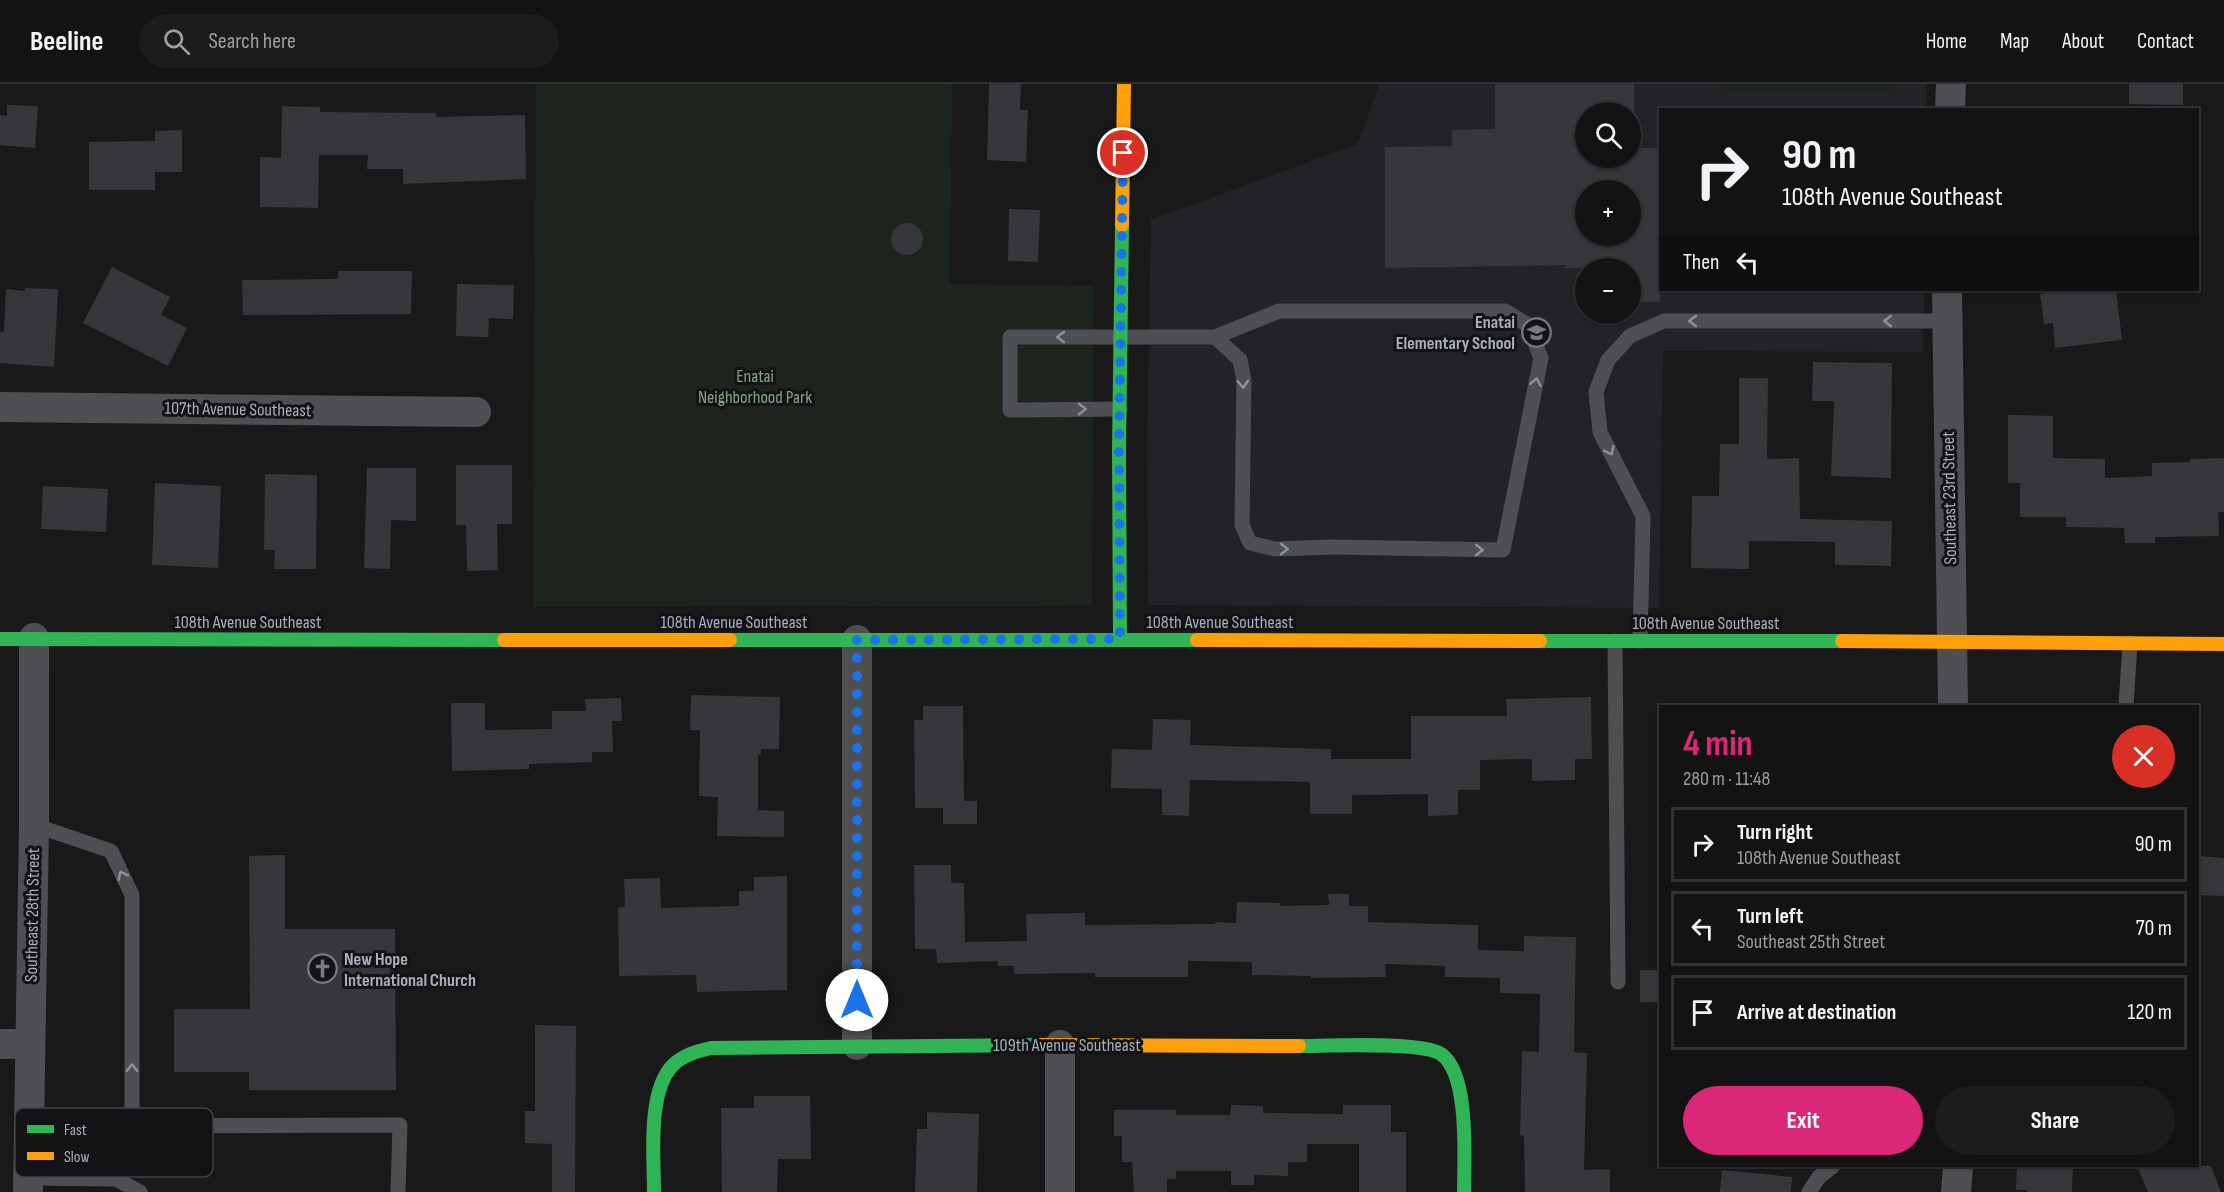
<!DOCTYPE html>
<meta charset="utf-8">
<style>
body{margin:0;font-family:"Sofia Sans Condensed",sans-serif;background:#1c1c1d;color:#f1f3f6;height:100vh;display:flex;flex-direction:column;font-size:22px;white-space:nowrap}
*{box-sizing:border-box;margin:0}
p{font-size:20px;color:#9d9ea0}
.icon{flex:none;width:33px;height:33px;fill:none;stroke:currentColor;stroke-width:2;stroke-linecap:round;stroke-linejoin:round}
.map{position:relative;flex:1;overflow:hidden}
.drawer{position:absolute;left:1659px;top:621px;width:540px;height:462px;display:flex;flex-direction:column;background:#131314;border-radius:0px;box-shadow:0 2px 4px #0004,0 0 0 2px #323234}
.drawer>*{flex:none}
.hud{position:absolute;left:1659px;top:24px;width:540px;height:183px;border-radius:0px;box-shadow:0 2px 4px #0004,0 0 0 2px #323234;background:#131314;color:#f1f3f6;overflow:hidden}
.controls{position:absolute;left:1575px;top:18px;display:grid;gap:12px}
.controls a{display:grid;place-items:center;width:66px;height:66px;border-radius:50%;background:#131314;box-shadow:0 2px 4px #0004,0 0 0 2px #323234;font-size:30px}
.pin{position:absolute;display:grid;place-items:center;width:51px;height:51px;color:#fff;margin:-26px;border:3px solid #fff;border-radius:50%;box-shadow:0 2px 6px #0007}
.me{position:absolute;width:66px;margin:-33px;rotate:0deg;stroke-linejoin:round;filter:drop-shadow(0 0 4px #0008)}
.turn{display:flex;align-items:center;gap:21px;height:126px;padding:0 24px;font-size:27px}
.turn .icon{width:78px;height:78px;stroke-width:2.5}
.turn b{display:block;font-size:42px;line-height:51px}
.then{display:flex;align-items:center;height:57px;padding:0 24px;background:#0003;gap:12px;font-size:22px}
.round{display:grid;place-items:center;flex:none;width:63px;height:63px;border-radius:32px;background:#1c1c1d}
.summary{display:flex;align-items:center;justify-content:space-between;height:102px;padding:0 24px}
h1{font-size:36px;font-weight:700;line-height:45px;color:#db2777}
.button{display:flex;gap:12px;margin-top:auto;padding:12px 24px}
.button a{flex:1;height:69px;border-radius:36px;background:#db2777;color:#fff;font-size:24px;font-weight:700;line-height:69px;text-align:center}
.button a+a{background:#1c1c1d;color:#f1f3f6}
ul{padding:0;list-style:none}
li{display:flex;align-items:center;gap:18px;height:75px;margin:0 12px 9px;padding:0 12px;border:3px solid #323234;border-radius:0px}
li div{flex:1}
li b{display:block;font-size:22px}
li em{font-style:normal}
header{display:flex;align-items:center;gap:36px;box-sizing:border-box;height:84px;padding:0 30px;background:#131314;border-bottom:2px solid #323234}
header strong{font-size:28px}
nav{display:flex;gap:33px;margin-inline-start:auto;font-size:21px}
.search{width:420px;height:54px;background:#1c1c1d;display:flex;align-items:center;gap:15px;box-sizing:border-box;padding:0 21px;border-radius:33px;color:#9d9ea0;font-size:22px}
.map>svg:first-child{display:block}
</style>
<header>
<strong>Beeline</strong>
<div class="search"><svg class="icon" aria-label="search" viewBox="0 0 24 24"><circle cx="10" cy="10" r="6"/><path d="M15 15l6 6"/></svg>Search here</div>
<nav><a>Home</a><a>Map</a><a>About</a><a>Contact</a></nav>
</header>
<div class="map">
<svg width="2224" height="1108" viewBox="0 0 2224 1108">
<rect width="100%" height="100%" fill="#19191a"/>
<path fill="#232327" fill-rule="evenodd" d="M 1379,0 L 1927,0 L 1926,25 L 1660,26 L 1660,206 L 1924,206 L 1923,268 L 1663,267 L 1659,524 L 1148,521 L 1147,362 L 1151,136 L 1358,60 ZM 1586,28 L 1630,28 L 1630,74 L 1586,74 ZM 1586,106 L 1630,106 L 1630,152 L 1586,152 ZM 1586,184 L 1630,184 L 1630,230 L 1586,230 Z"/>
<path fill="#1d241e" d="M 536,0 L 952,0 L 950,200 L 1094,202 L 1092,522 L 533,523 Z
M 1722,0 L 1893,0 L 1893,8 L 1722,8 Z"/>
<path fill="#36373a" fill-rule="evenodd" d="M 989,0 L 1021,0 L 1020,26 L 1028,26 L 1026,78 L 987,76 Z
M 1495,0 L 1634,0 L 1634,28 L 1586,28 L 1586,74 L 1630,74 L 1630,64 L 1660,64 L 1660,218 L 1630,218 L 1630,184 L 1566,184 L 1566,181 L 1385,184 L 1385,63 L 1452,62 L 1452,46 L 1495,45 ZM 1586,106 L 1630,106 L 1630,152 L 1586,152 Z
M 2129,0 L 2183,0 L 2183,21 L 2129,20 Z
M 7,21 L 38,22 L 35,64 L 0,61 L 0,31 L 7,32 Z
M 282,22 L 320,23 L 320,28 L 436,29 L 436,33 L 525,31 L 526,95 L 403,100 L 403,85 L 367,85 L 368,71 L 319,71 L 318,124 L 260,123 L 260,73 L 281,74 Z
M 182,46 L 182,88 L 155,88 L 155,106 L 89,106 L 89,58 L 155,57 L 155,47 Z
M 1009,125 L 1040,126 L 1038,178 L 1008,177 Z
M891 155a16 16 0 1 1 32 0a16 16 0 1 1-32 0Z
M 112,183 L 170,213 L 161,231 L 187,244 L 168,282 L 83,239 Z
M 338,187 L 412,187 L 411,230 L 243,231 L 242,196 L 338,195 Z
M 457,200 L 514,201 L 513,235 L 489,234 L 488,253 L 456,252 Z
M 25,204 L 58,205 L 54,283 L 0,279 L 0,248 L 4,248 L 6,205 L 25,207 Z
M 2054,206 L 2116,206 L 2122,256 L 2055,264 L 2053,239 L 2044,240 L 2040,210 L 2055,208 Z
M 1813,278 L 1892,279 L 1891,394 L 1831,392 L 1834,317 L 1812,317 Z
M 1739,294 L 1768,294 L 1767,375 L 1799,374 L 1800,435 L 1892,437 L 1891,482 L 1835,481 L 1835,458 L 1749,457 L 1749,485 L 1691,484 L 1692,412 L 1719,412 L 1720,360 L 1739,360 Z
M 2008,331 L 2053,332 L 2053,374 L 2105,375 L 2105,394 L 2152,392 L 2152,379 L 2190,378 L 2190,375 L 2224,374 L 2224,428 L 2218,428 L 2219,452 L 2155,453 L 2155,459 L 2125,459 L 2124,444 L 2066,443 L 2066,433 L 2020,433 L 2020,399 L 2008,399 Z
M 456,381 L 512,381 L 512,440 L 497,440 L 498,486 L 467,487 L 466,441 L 456,441 Z
M 367,384 L 416,384 L 416,437 L 391,436 L 390,485 L 364,484 Z
M 265,390 L 317,391 L 316,485 L 274,485 L 275,466 L 264,466 Z
M 155,399 L 221,402 L 218,484 L 152,481 Z
M 43,402 L 108,405 L 106,448 L 41,445 Z
M 691,611 L 780,613 L 779,665 L 761,665 L 761,671 L 758,671 L 758,726 L 784,727 L 784,753 L 717,752 L 718,713 L 699,712 L 700,646 L 690,646 Z
M 1591,613 L 1592,675 L 1575,675 L 1575,696 L 1532,697 L 1532,675 L 1480,676 L 1480,706 L 1458,706 L 1458,731 L 1428,732 L 1428,710 L 1352,711 L 1352,730 L 1310,730 L 1310,698 L 1190,696 L 1189,732 L 1162,731 L 1162,705 L 1111,704 L 1112,665 L 1152,666 L 1153,635 L 1191,636 L 1190,661 L 1331,665 L 1331,675 L 1411,675 L 1411,632 L 1507,632 L 1506,615 Z
M 621,614 L 622,637 L 612,637 L 613,668 L 592,668 L 592,678 L 529,680 L 529,685 L 452,687 L 451,619 L 485,619 L 485,646 L 552,645 L 552,627 L 586,627 L 585,615 Z
M 923,622 L 963,622 L 964,717 L 977,717 L 977,740 L 943,740 L 943,724 L 915,724 L 914,636 L 923,636 Z
M 285,771 L 285,845 L 395,845 L 396,1006 L 249,1006 L 249,988 L 174,988 L 174,925 L 250,925 L 249,772 Z
M 2198,772 L 2224,774 L 2224,812 L 2198,811 Z
M 914,781 L 951,781 L 951,799 L 964,799 L 965,858 L 1027,857 L 1026,830 L 1085,829 L 1085,841 L 1215,840 L 1215,838 L 1236,839 L 1237,818 L 1280,819 L 1280,822 L 1329,821 L 1328,810 L 1349,810 L 1349,822 L 1368,822 L 1368,838 L 1478,841 L 1478,866 L 1524,867 L 1524,852 L 1576,853 L 1574,968 L 1587,969 L 1584,1086 L 1610,1085 L 1610,1108 L 1525,1108 L 1524,1052 L 1520,1051 L 1522,967 L 1539,968 L 1540,910 L 1500,909 L 1500,894 L 1445,893 L 1445,882 L 1385,880 L 1386,893 L 1311,894 L 1311,892 L 1252,891 L 1252,878 L 1188,877 L 1188,893 L 1095,893 L 1095,889 L 1014,890 L 1014,882 L 998,882 L 998,877 L 937,879 L 936,865 L 915,865 Z
M 787,792 L 787,906 L 697,908 L 696,891 L 619,892 L 618,824 L 625,823 L 624,795 L 660,794 L 661,824 L 739,822 L 739,807 L 754,807 L 754,793 Z
M 1640,886 L 1660,886 L 1660,918 L 1640,918 Z
M 535,941 L 576,942 L 575,1108 L 552,1108 L 552,1060 L 525,1059 L 525,1027 L 535,1027 Z
M 754,1012 L 810,1012 L 811,1075 L 778,1075 L 777,1108 L 722,1108 L 721,1024 L 754,1024 Z
M 1231,1021 L 1263,1022 L 1263,1029 L 1343,1030 L 1343,1021 L 1391,1021 L 1391,1048 L 1406,1048 L 1406,1108 L 1359,1108 L 1359,1060 L 1307,1060 L 1307,1078 L 1288,1078 L 1288,1092 L 1254,1091 L 1254,1101 L 1231,1101 L 1231,1087 L 1176,1087 L 1176,1095 L 1167,1095 L 1167,1108 L 1134,1108 L 1132,1078 L 1122,1078 L 1122,1052 L 1114,1052 L 1114,1026 L 1176,1026 L 1176,1031 L 1230,1031 Z
M 927,1028 L 979,1030 L 977,1108 L 915,1108 L 917,1045 L 927,1045 Z
M 2017,1082 L 2073,1082 L 2072,1108 L 2027,1108 L 2027,1106 L 2016,1106 Z
M 2137,1082 L 2211,1082 L 2221,1108 L 2148,1108 Z
M 1722,1086 L 1792,1093 L 1791,1108 L 1720,1108 Z"/>
<g fill="none" stroke-linecap="round" stroke-linejoin="round">
<path stroke="#4d4f53" stroke-width="15" d="M 1120,325 L 1010,326 L 1010,253 L 1215,253 L 1279,227 L 1505,227 L 1528,241 L 1541,274 L 1503,466 L 1332,463 L 1275,465 L 1250,459 L 1242,441 L 1244,296 L 1240,276 L 1215,253
M 1615,557 L 1618,898
M 1640,557 L 1643,432 L 1600,348 L 1596,308 L 1608,276 L 1630,252 L 1664,237 L 1946,237
M 2126,622 L 2130,559
M 132,1042 L 400,1041 L 398,1108
M 28,1094 L 116,1095 L 132,1042 L 132,811 L 111,767 L 34,741
M 116,1095 L 140,1108
M 1809,1108 L 1819,1093 L 1833,1082"/>
<path stroke="#4d4f53" stroke-width="30" d="M 1950,26 L 1951,0
M 1947,206 L 1953,622
M 0,323 L 476,328
M 857,556 L 857,961
M 0,960 L 30,960
M 28,1108 L 34,741 L 34,554
M 1060,1108 L 1060,961
M 1956,1108 L 1958,1082"/>
<path stroke="#30b455" stroke-width="14" d="M 0,555 L 504,556
M 1120,555 L 1119,366 L 1122,141
M 730,556 L 1197,556
M 1540,557 L 1842,557
M 1299,962 C 1326,962 1423,957 1441,970 C 1470,990 1464,1076 1464,1108
M 654,1108 C 654,1074 647,1007 673,981 C 683,971 697,967 711,964 L 1038,961"/>
<path stroke="#ff9f0a" stroke-width="14" d="M 1122,141 L 1124,0
M 504,556 L 730,556
M 1197,556 L 1540,557
M 1842,557 L 2224,560
M 1038,961 L 1299,962"/>
</g>
<defs><path id="oneway-chevron" d="M-2-3.5L2.5 0L-2 3.5" fill="none" stroke-width="1.6" stroke-linecap="round" stroke-linejoin="round" transform="scale(1.5)"/></defs>
<g stroke="#8e929c">
<use href="#oneway-chevron" transform="translate(1693 237) rotate(180)"/>
<use href="#oneway-chevron" transform="translate(1888 237) rotate(180)"/>
<use href="#oneway-chevron" transform="translate(1061 253) rotate(180)"/>
<use href="#oneway-chevron" transform="translate(1536 298) rotate(-79)"/>
<use href="#oneway-chevron" transform="translate(1243 300) rotate(87)"/>
<use href="#oneway-chevron" transform="translate(1082 325) rotate(-1)"/>
<use href="#oneway-chevron" transform="translate(1610 367) rotate(63)"/>
<use href="#oneway-chevron" transform="translate(1284 465)"/>
<use href="#oneway-chevron" transform="translate(1479 466) rotate(1)"/>
<use href="#oneway-chevron" transform="translate(122 791) rotate(-116)"/>
<use href="#oneway-chevron" transform="translate(132 984) rotate(-90)"/>
</g>
<g fill="none" stroke-linecap="round" stroke-linejoin="round">
<path stroke="#1a73e8" stroke-width="10" stroke-dasharray="0 18" d="M 857,916 L 857,556 L 1120,555 L 1119,366 L 1123,69"/>
</g>
<defs>
<symbol id="school-ring" viewBox="-11 -11 22 22"><circle r="9.5" fill="#131316" stroke="#777a83" stroke-width="1.5"/><path d="M0-5L7-2L0 1L-7-2ZM-4 1L0 2.5L4 1V4Q0 6-4 4Z" fill="#777a83"/></symbol>
<symbol id="church-ring" viewBox="-11 -11 22 22"><circle r="9.5" fill="#131316" stroke="#777a83" stroke-width="1.5"/><path d="M-1.2-6h2.4v3.5h3.3v2.4h-3.3V6h-2.4V-.1h-3.3v-2.4h3.3Z" fill="#777a83"/></symbol>
</defs>
<g fill-rule="evenodd">
<use href="#school-ring" x="1520" y="232" width="33" height="33"/>
<use href="#church-ring" x="306" y="868" width="33" height="33"/>
</g>
<g text-anchor="middle" stroke-width="6" stroke-linejoin="round" paint-order="stroke">
<g font-size="18" font-weight="bold" fill="#aaafbb" stroke="#131316" text-anchor="end">
<text x="1515" y="244">Enatai<tspan x="1515" dy="21">Elementary School</tspan></text>
<text x="344" y="881" text-anchor="start">New Hope<tspan x="344" dy="21">International Church</tspan></text>
</g>
<g font-size="18" fill="#80a784" stroke="#131316">
<text x="755" y="298">Enatai<tspan x="755" dy="21">Neighborhood Park</tspan></text>
</g>
<g font-size="18" fill="#aaafbb" stroke="#131316">
<text transform="translate(238 325) rotate(1)" y="6">107th Avenue Southeast</text>
<text transform="translate(1949 414) rotate(-91)" y="6">Southeast 23rd Street</text>
<text x="248" y="544">108th Avenue Southeast</text>
<text x="734" y="544">108th Avenue Southeast</text>
<text x="1220" y="544">108th Avenue Southeast</text>
<text x="1706" y="545">108th Avenue Southeast</text>
<text transform="translate(32 831) rotate(-89)" y="6">Southeast 28th Street</text>
<text x="1067" y="967">109th Avenue Southeast</text>
</g>
</g>
<rect x="15" y="1024" width="198" height="69" rx="9" fill="#131316" stroke="#404248" stroke-width="1.5"/>
<rect x="27" y="1041" width="27" height="8" fill="#30b455"/>
<rect x="27" y="1068" width="27" height="8" fill="#ff9f0a"/>
<g font-size="16" fill="#aaafbb">
<text x="64" y="1051">Fast</text>
<text x="64" y="1078">Slow</text>
</g>
</svg>
<div class="controls">
<a><svg class="icon" aria-label="search" viewBox="0 0 24 24"><circle cx="10" cy="10" r="6"/><path d="M15 15l6 6"/></svg></a>
<a>+</a>
<a>−</a>
</div>
<div class="pin" style="left:1123px;top:69px;background:#d93025"><svg class="icon" aria-label="arrive" viewBox="0 0 24 24"><path d="M6 21V4h12l-3 4 3 4H6"/></svg></div>
<svg class="me" style="left:857px;top:916px" viewBox="-20 -20 40 40"><circle r="19" fill="#fff"/><path d="M0-13L10 11 0 6-10 11z" fill="#1a73e8"/></svg>
<div class="hud">
<div class="turn"><svg class="icon" aria-label="right" viewBox="0 0 24 24"><path d="M7 20v-9h11M14 6l5 5-5 5"/></svg><div><b>90 m</b>108th Avenue Southeast</div></div>
<div class="then">Then<svg class="icon" aria-label="left" viewBox="0 0 24 24"><path d="M17 20v-9H6M10 6l-5 5 5 5"/></svg></div>
</div>
<section class="drawer">
<div class="summary"><div><h1>4 min</h1><p>280 m · 11:48</p></div><a class="round" style="background:#d93025;color:#fff"><svg class="icon" aria-label="close" viewBox="0 0 24 24"><path d="M6 6l12 12M18 6L6 18"/></svg></a></div>
<ul>
<li><svg class="icon" aria-label="right" viewBox="0 0 24 24"><path d="M7 20v-9h11M14 6l5 5-5 5"/></svg><div><b>Turn right</b><p>108th Avenue Southeast</p></div><em>90 m</em></li>
<li><svg class="icon" aria-label="left" viewBox="0 0 24 24"><path d="M17 20v-9H6M10 6l-5 5 5 5"/></svg><div><b>Turn left</b><p>Southeast 25th Street</p></div><em>70 m</em></li>
<li><svg class="icon" aria-label="arrive" viewBox="0 0 24 24"><path d="M6 21V4h12l-3 4 3 4H6"/></svg><div><b>Arrive at destination</b></div><em>120 m</em></li>
</ul>
<div class="button"><a>Exit</a><a>Share</a></div>
</section>
</div>
